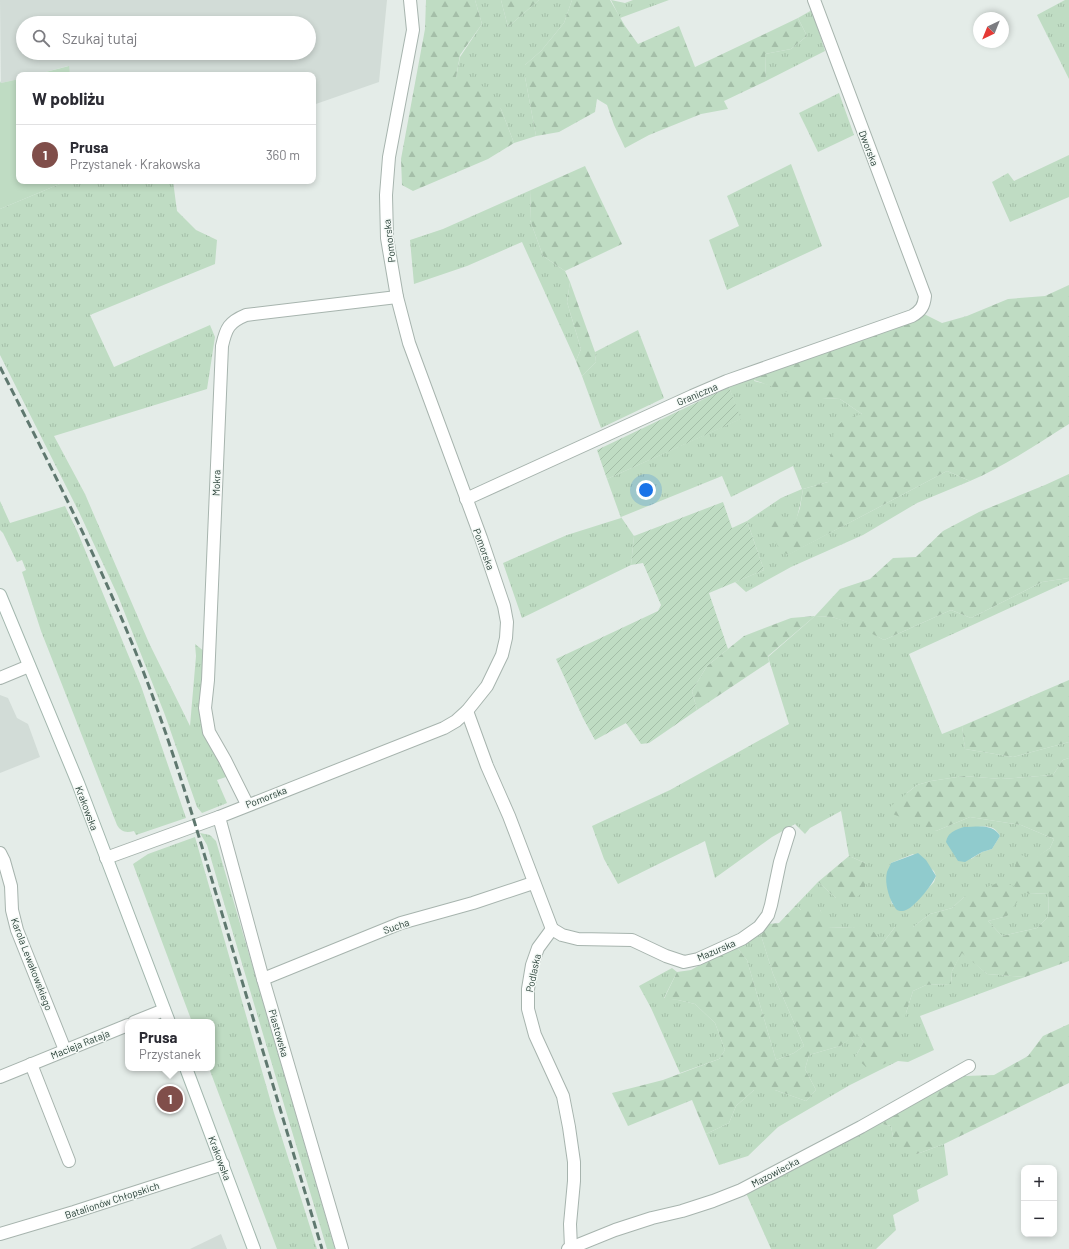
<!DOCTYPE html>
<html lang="pl">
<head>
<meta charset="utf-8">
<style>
	body { margin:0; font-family:Barlow,sans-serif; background:#f7f7f7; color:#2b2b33 }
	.controls { position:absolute; right:12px; bottom:12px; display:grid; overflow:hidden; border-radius:8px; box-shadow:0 2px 6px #0003 }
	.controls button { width:36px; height:36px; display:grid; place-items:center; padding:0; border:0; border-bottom:1px solid #e1e1e2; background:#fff; color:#2b2b33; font:20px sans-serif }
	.compass { position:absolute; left:973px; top:12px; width:36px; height:36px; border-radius:50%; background:#fff; box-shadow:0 2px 6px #0003; rotate:223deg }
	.you { position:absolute; left:646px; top:490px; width:14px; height:14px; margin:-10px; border:3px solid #fff; border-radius:50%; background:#1a73e8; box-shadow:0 0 0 6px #1a73e833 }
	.badge { display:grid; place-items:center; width:26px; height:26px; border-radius:50%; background:#804e4a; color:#fff; font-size:13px; font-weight:700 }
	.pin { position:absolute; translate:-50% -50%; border:2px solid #fff; box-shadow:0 1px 4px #0006 }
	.popup { position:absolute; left:125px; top:1019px; width:90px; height:52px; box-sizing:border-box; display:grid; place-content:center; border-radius:8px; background:#fff; filter:drop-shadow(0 1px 3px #0005); font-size:13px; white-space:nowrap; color:#7c7c81 }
	.popup b { font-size:15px; color:#2b2b33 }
	.popup::after { content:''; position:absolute; left:50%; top:100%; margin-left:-8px; border:8px solid transparent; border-top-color:#fff }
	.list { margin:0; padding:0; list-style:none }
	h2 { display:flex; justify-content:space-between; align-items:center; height:52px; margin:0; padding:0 16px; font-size:17px }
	h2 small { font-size:13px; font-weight:400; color:#7c7c81 }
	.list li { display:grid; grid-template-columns:26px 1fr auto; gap:12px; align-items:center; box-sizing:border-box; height:60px; padding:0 16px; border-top:1px solid #e1e1e2 }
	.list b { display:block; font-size:15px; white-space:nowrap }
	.list p { margin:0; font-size:13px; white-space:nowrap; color:#7c7c81 }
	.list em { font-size:13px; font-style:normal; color:#7c7c81 }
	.icon { flex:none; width:22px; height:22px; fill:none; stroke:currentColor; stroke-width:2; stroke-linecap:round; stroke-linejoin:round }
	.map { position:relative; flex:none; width:1069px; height:1249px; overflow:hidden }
	.search { position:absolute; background:#fff; box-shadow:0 2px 6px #0003; left:16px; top:16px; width:300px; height:44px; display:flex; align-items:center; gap:10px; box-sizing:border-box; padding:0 14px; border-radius:22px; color:#7c7c81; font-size:15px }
	.panel { position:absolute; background:#fff; box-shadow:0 2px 6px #0003; left:16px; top:72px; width:300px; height:112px; border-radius:8px }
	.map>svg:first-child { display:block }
	.built { fill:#d2dcd7; fill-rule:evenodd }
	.grass { fill:url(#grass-tufts); fill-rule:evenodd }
	.forest { fill:url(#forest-firs); fill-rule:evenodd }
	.park { fill:#bfdcc3 }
	.garden { fill:url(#garden-furrows) }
	.water { fill:#90cbcd }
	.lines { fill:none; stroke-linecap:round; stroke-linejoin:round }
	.minor-casing { stroke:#a7b4ae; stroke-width:14 }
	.secondary-casing { stroke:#a3b7ae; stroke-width:14 }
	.minor { stroke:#fff; stroke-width:12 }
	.secondary { stroke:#fff; stroke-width:12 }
	.rail { stroke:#5f786f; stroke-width:3; stroke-dasharray:8 4; stroke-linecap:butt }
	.labels { text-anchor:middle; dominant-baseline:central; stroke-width:3; stroke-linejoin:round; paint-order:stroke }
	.street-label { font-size:10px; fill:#253d34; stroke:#f4f9f6 }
</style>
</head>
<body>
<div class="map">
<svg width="1069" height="1249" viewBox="0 0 1069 1249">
	<defs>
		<pattern id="grass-tufts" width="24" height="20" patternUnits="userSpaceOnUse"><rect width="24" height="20" fill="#bfdcc3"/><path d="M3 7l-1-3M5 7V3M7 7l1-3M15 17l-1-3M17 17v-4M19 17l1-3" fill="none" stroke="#a4bea8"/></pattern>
		<pattern id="forest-firs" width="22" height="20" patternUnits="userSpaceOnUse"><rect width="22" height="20" fill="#bfdcc3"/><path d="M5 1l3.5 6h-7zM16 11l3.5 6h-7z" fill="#a4bea8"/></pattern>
		<pattern id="garden-furrows" width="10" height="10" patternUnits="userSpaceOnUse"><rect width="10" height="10" fill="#bfdcc3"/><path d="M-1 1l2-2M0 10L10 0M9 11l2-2" fill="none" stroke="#a4bea8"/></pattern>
	</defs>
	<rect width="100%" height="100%" fill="#e4ece8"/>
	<!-- built -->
	<g class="built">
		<path d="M 0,0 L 387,0 L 379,82 L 313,105 L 313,75 L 70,75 L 68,66 L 34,75 L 19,75 L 19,79 L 1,83 ZM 23,23 L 309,23 L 309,53 L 23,53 Z"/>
		<path d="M 0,695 L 8,698 L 17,718 L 28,724 L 40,757 L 0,773 Z"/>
		<path d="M 221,1234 L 227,1249 L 190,1249 Z"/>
	</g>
	<!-- grass -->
	<g class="grass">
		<path d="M 475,0 L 501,0 L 508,27 L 539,0 L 572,0 L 564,23 L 541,51 L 525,65 L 525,77 L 536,136 L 514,143 L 501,109 L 456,78 L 460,57 L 482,24 Z"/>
		<path d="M 611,0 L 625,3 L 633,0 L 669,0 L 620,18 Z"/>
		<path d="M 1065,0 L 1069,0 L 1069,79 L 1037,15 Z"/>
		<path d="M 812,10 L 825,51 L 766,81 L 765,54 L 791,49 L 807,36 L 798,18 Z"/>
		<path d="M 839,93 L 854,135 L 818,152 L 799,113 Z"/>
		<path d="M 1069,155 L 1069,197 L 1010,222 L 992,182 L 1008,173 L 1014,181 Z"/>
		<path d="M 791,164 L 822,246 L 727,290 L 709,240 L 739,226 L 727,196 Z"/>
		<path d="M 67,181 L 173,181 L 177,211 L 196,230 L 217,240 L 215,264 L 90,315 L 114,367 L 210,325 L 215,337 L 207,389 L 54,436 L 85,494 L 149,643 L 190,726 L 196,656 L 195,644 L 205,652 L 201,725 L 229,776 L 217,780 L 227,803 L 202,813 L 197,807 L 165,715 L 118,596 L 79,512 L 0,355 L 0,209 Z"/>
		<path d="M 531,190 L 530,220 L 543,256 L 565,271 L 570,282 L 567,302 L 581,349 L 576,361 L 522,242 L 467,266 L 414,284 L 410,240 L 443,229 Z"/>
		<path d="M 638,330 L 664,398 L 601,428 L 582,376 L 596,362 L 595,352 Z"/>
		<path d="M 758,373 L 754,381 L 822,398 L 840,399 L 862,414 L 828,482 L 803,489 C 800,511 792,533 787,555 L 866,514 L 947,471 L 970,481 L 917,503 L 863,535 L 791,567 L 746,592 L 735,582 L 764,570 L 747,521 L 781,498 L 802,489 L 793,466 L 731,497 L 722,476 L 621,517 L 634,536 L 631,565 L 522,618 L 503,563 L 567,535 L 621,518 L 607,479 L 740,419 L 729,387 Z"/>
		<path d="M 0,501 L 10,523 L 65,506 L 78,533 L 141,686 L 186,818 L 136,835 L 134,831 C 126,833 121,832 117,825 L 41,631 L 22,572 L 26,570 L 22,560 L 17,562 L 3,533 L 0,530 Z"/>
		<path d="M 1069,578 L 1069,581 L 909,654 L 942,734 L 962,726 L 965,749 L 1013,757 L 1069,742 L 1069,758 L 1063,760 L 1053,775 L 1001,779 L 964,776 L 931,781 L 917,785 L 907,793 L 936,831 L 970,817 L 1021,825 L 1054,839 L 1050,848 L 1033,860 L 1029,894 L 1049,893 L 1048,917 L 1037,928 L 1002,936 L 988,921 L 1007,916 L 964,897 L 952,908 L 930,914 L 913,927 L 895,927 L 882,944 L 853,927 L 828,928 L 820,910 L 801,910 L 796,905 L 818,882 L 836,898 L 865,863 L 849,856 L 841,811 L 810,828 L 805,834 L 795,824 L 772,837 L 715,878 L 705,841 L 618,884 L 604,859 L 592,826 L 670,790 L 789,724 L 768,657 L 815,616 L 832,617 L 855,624 L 884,640 L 951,610 L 971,618 L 1042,582 ZM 978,827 C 988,826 995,826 1000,836 L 992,849 L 982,852 L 971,859 ZM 913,854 L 934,871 L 936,876 L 934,882 L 911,907 L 892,904 L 887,884 L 891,863 Z"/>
		<path d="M 200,833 L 210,835 L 216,841 L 335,1249 L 327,1249 L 221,893 L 207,845 Z"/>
		<path d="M 195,837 L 274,1113 L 317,1249 L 277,1249 L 209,1068 L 212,1068 L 212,1022 L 192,1022 L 133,864 L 148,854 Z"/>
		<path d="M 760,932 L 773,974 L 804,1046 L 794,1053 L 776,1060 L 747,960 L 735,945 Z"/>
		<path d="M 962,952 L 987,974 L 1025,977 L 920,1016 L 934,1050 L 908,1062 L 898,1061 L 850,1085 L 778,1127 L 748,1156 L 719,1165 L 706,1134 L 729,1123 L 736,1106 L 754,1090 L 775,1090 L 806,1101 L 816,1090 L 805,1069 L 809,1055 L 840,1046 L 857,1033 L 864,1042 L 855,1057 L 906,1013 L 913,991 L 926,985 L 951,984 L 952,971 Z"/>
		<path d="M 672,968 L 677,972 L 664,998 L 678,1000 L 695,1004 L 715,1023 L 725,1050 L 719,1059 L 680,1073 L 651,1008 L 639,986 Z"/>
		<path d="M 877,1123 L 891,1126 L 893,1137 L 917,1154 L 944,1144 L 948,1175 L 917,1190 L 919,1201 L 893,1215 L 896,1230 L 876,1249 L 771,1249 L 746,1193 Z"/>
	</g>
	<!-- forest -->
	<g class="forest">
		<path d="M 426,0 L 475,0 L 482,24 L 460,55 L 456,78 L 478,81 L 501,109 L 514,143 L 488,159 L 413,191 L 402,185 L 401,159 L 425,29 Z"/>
		<path d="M 501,0 L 539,0 L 508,27 Z"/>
		<path d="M 572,0 L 610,0 L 625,26 L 638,44 L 679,26 L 695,67 L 798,18 L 807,36 L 791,49 L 765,54 L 766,81 L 724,101 L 728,109 L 701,114 L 649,135 L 625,148 L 614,125 L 607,105 L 597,99 L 595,112 L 559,132 L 536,136 L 525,77 L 525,65 L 541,51 L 564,23 Z"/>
		<path d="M 585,166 L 622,244 L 565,271 L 543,256 L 530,220 L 531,190 Z"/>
		<path d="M 570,282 L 595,352 L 596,362 L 582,376 L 576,361 L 581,349 L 567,302 Z"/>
		<path d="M 1069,285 L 1069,424 C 1037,444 1005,466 970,481 L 947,471 L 866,514 L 788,555 L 778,547 L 766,518 L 776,509 L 793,528 L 800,508 L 803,489 L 828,482 L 834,429 L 845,419 L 862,414 L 840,399 L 822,398 L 804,398 L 754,380 L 760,374 L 922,313 L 942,323 L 967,316 L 1008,299 L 1045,296 Z"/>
		<path d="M 1069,474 L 1069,578 L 1042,582 L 971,618 L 951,610 L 884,640 L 853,624 L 832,617 L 815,616 L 768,656 L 769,662 L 697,710 L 692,691 L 707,666 L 744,636 L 791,618 L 815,616 L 840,589 L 870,579 L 893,558 L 916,557 L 943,531 L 979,512 L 1045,485 Z"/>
		<path d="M 1069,680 L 1069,742 L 1013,757 L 965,749 L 962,726 Z"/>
		<path d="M 1069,758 L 1069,961 L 1025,977 L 987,974 L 962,953 L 952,971 L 951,984 L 926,985 L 913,991 L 906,1013 L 898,1047 L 885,1064 L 867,1068 L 855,1057 L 864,1042 L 857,1034 L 840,1046 L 809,1055 L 805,1069 L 816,1090 L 806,1101 L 775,1090 L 754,1090 L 736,1106 L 729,1123 L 706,1134 L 692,1100 L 628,1126 L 612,1093 L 663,1080 L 719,1059 L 725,1050 L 715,1023 L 695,1004 L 678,1000 L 664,999 L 677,972 L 691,970 L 735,945 L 747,960 L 776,1060 L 794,1053 L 804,1046 L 773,974 L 760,932 L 768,924 L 779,923 L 796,905 L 801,910 L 820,910 L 828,923 L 828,928 L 853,927 L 874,932 L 882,944 L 895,927 L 913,927 L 930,914 L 952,908 L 964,897 L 997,883 L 1011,885 L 1018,854 L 1033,859 L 1050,848 L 1054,839 L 1021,825 L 970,817 L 936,831 L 885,811 L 917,785 L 931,781 L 964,776 L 1001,779 L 1053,775 L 1063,760 ZM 1012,885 L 1029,894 L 1049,893 L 1048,917 L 1037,928 L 1002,936 L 988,921 L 1007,916 L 1020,898 Z"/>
		<path d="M 849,856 L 865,863 L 865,891 L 849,903 L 836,898 L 818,882 Z"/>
		<path d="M 1069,1024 L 1069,1083 L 944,1144 L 917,1154 L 902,1153 L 893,1137 L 891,1126 L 877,1123 L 965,1076 L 994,1075 L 1028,1056 L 1043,1036 Z"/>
	</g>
	<!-- park -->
	<g class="park">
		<path d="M 69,66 L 70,75 L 34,75 Z"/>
		<path d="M 19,79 L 19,181 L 67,181 L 0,209 L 0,81 L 1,83 Z"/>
	</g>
	<!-- garden -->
	<g class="garden">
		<path d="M 729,387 L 741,419 L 607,479 L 597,450 Z"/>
		<path d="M 723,502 L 732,528 L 747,521 L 764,570 L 709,593 L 728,649 L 707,666 L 692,691 L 697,710 L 649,743 L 641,744 L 626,723 L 595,740 L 583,718 L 556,659 L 658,611 L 661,605 L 643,563 L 631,565 L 634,536 Z"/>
	</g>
	<!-- water -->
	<g class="water">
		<path d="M 964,827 C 977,827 993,823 1000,836 L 992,849 L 982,852 L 965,862 L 958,861 L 946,842 C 948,832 955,830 964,827 Z"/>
		<path d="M 918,853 L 926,860 L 936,876 C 932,885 913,910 903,911 C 902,911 898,911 897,910 C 890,902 884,884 887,872 C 888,869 890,866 891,863 Z"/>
	</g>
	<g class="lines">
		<!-- minor casing -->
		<g class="minor-casing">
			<g id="minor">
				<path d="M 466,499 L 692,396 L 727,381 L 912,316 C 921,311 924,306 925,296 L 814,0"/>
				<path d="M 0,678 L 29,666"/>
				<path d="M 467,711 L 487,766 L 509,816 L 552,929"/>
				<path d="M 247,804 L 225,760 L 209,732 L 205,708 L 208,680 L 222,346 C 226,328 229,322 246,315 L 397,297"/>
				<path d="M 219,817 L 263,979 L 342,1249"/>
				<path d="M 0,853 L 4,861 L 11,886 L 12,910 L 17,930 L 65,1050"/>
				<path d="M 106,858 L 219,817 L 444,728 L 456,721 L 467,711 L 487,686 L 502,655 L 506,638 L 507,622 L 504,606 L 481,538 L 409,343 L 397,297 L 387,238 L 386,195 L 389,157 L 413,30 L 410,0"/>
				<path d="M 552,929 L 538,948 L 532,965 L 528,989 L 528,1009 L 535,1035 L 563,1096 L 569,1127 L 574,1162 L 574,1181 L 570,1224 L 571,1248"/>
				<path d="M 552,929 L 562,935 L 578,939 L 632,940 L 666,956 L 684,962 L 698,959 L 742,939 L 759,927 L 768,915 L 771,905 L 780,862 L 789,833"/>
				<path d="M 263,979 L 401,923 L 473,903 L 533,883"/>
				<path d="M 134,1022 L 164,1010"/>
				<path d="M 31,1064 L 69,1161"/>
				<path d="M 0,1077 L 128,1025"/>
				<path d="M 0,1234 L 74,1212 L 223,1164"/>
				<path d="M 568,1249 L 615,1230 L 652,1218 L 682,1211 L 713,1201 L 741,1190 L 861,1127 L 969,1066"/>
			</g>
		</g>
		<!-- secondary casing -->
		<g class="secondary-casing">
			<g id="secondary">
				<path d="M 0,595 L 78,783 L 169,1022"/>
				<path d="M 186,1068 L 254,1249"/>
			</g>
		</g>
		<!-- minor -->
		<use href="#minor" class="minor"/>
		<!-- secondary -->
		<use href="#secondary" class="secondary"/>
		<!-- rail -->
		<path class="rail" d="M 0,367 C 49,463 98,558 138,658 C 173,746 199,837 226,927 C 258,1035 290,1142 322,1249"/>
	</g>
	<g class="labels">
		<!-- street labels -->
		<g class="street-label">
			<text transform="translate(869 148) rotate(69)">Dworska</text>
			<text transform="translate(389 241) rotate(-97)">Pomorska</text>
			<text transform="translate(697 394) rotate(-23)">Graniczna</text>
			<text transform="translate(216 483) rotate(-88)">Mokra</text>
			<text transform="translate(484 549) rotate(70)">Pomorska</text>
			<text transform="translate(266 797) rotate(-21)">Pomorska</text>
			<text transform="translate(87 808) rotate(69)">Krakowska</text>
			<text transform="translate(396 926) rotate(-20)">Sucha</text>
			<text transform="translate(716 950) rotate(-23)">Mazurska</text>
			<text transform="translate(32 964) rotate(69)">Karola Lewakowskiego</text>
			<text transform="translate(533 973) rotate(-78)">Podlaska</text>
			<text transform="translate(279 1033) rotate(74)">Piastowska</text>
			<text transform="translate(80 1044) rotate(-22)">Macieja Rataja</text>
			<text transform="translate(220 1158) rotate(69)">Krakowska</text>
			<text transform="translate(775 1172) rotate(-28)">Mazowiecka</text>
			<text transform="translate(112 1200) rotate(-18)">Batalionów Chłopskich</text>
		</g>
	</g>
</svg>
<div class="controls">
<button>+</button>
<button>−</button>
</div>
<svg class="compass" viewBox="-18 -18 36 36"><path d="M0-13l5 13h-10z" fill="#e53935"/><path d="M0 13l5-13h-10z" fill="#7c7c81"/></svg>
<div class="you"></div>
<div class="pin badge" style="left:170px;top:1099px">1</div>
<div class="popup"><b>Prusa</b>Przystanek</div>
<div class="search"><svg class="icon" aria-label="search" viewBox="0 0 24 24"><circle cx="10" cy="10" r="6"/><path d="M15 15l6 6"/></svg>Szukaj tutaj</div>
<section class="panel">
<h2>W pobliżu<small></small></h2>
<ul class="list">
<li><span class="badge">1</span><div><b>Prusa</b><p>Przystanek · Krakowska</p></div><em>360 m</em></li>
</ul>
</section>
</div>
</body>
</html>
